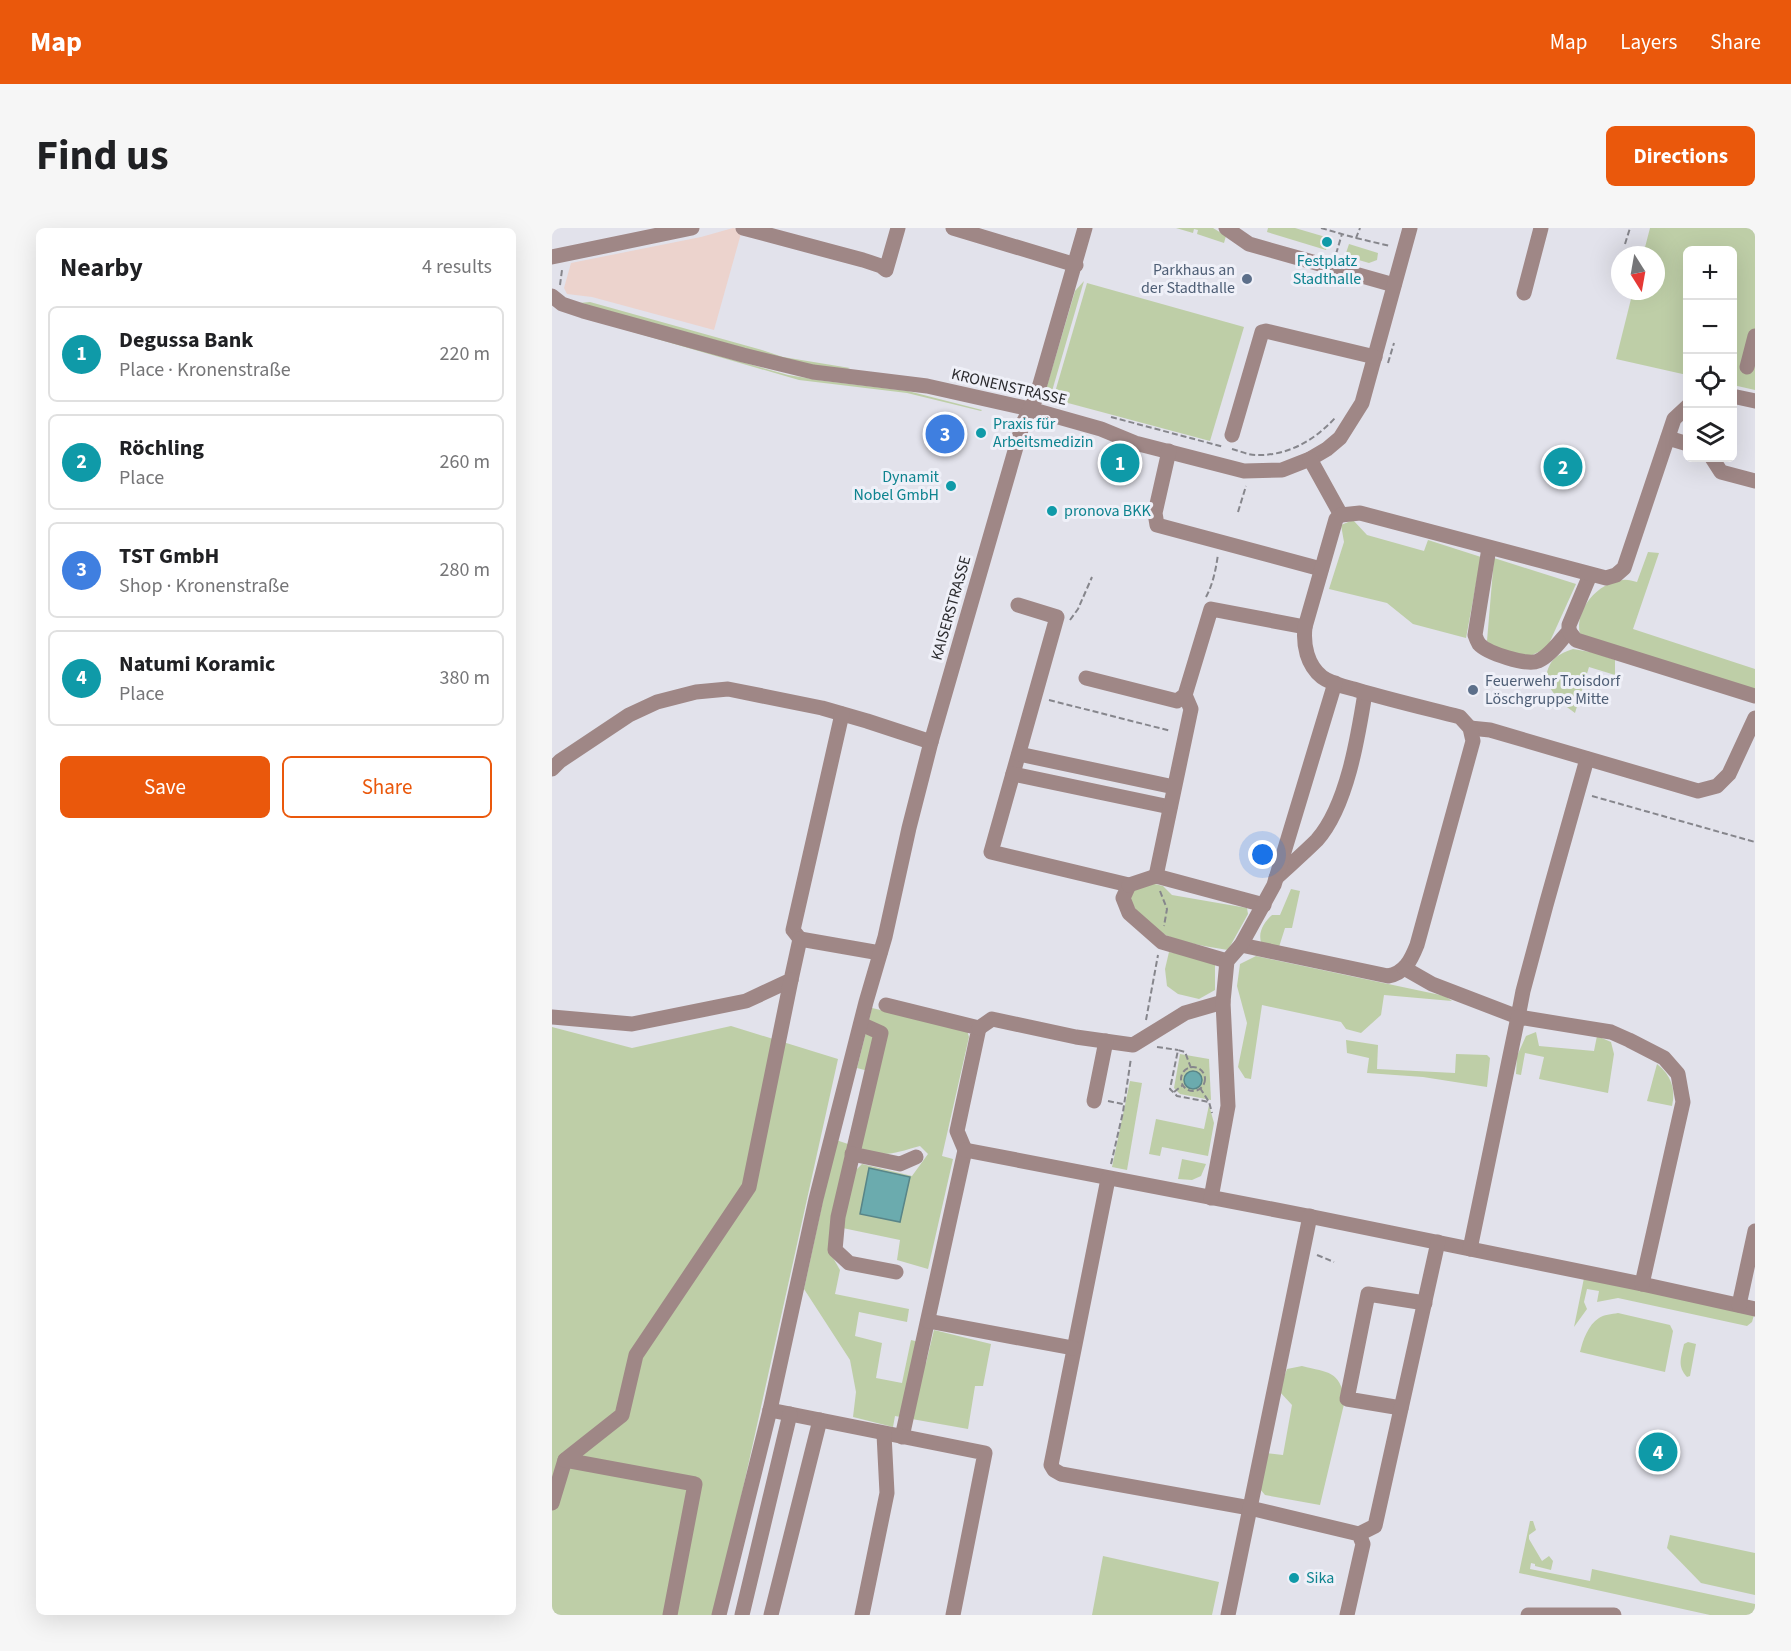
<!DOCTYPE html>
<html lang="en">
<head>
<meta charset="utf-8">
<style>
	body { margin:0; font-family:"Source Sans 3",sans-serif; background:#f6f6f6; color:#202124 }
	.controls { position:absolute; right:18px; top:18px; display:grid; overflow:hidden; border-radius:9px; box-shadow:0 6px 24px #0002 }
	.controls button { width:54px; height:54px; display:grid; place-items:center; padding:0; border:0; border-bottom:2px solid #e0e0e0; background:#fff; color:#202124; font:30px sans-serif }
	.compass { position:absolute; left:1059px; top:18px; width:54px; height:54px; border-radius:50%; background:#fff; box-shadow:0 6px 24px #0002; rotate:169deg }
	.you { position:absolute; left:711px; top:627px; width:21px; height:21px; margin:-15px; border:4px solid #fff; border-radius:50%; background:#1a73e8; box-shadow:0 0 0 9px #1a73e833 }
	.badge { display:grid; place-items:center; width:39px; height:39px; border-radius:50%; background:#ea580c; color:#fff; font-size:20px; font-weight:700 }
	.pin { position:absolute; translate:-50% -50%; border:3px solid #fff; box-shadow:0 2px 6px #0006 }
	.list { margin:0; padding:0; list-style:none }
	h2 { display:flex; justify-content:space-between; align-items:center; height:78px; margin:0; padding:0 24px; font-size:26px }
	h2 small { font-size:20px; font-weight:400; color:#757577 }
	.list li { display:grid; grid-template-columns:39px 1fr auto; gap:18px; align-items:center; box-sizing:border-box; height:96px; margin:0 12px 12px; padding:0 12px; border:2px solid #e0e0e0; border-radius:9px }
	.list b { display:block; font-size:22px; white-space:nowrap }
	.list p { margin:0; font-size:20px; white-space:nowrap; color:#757577 }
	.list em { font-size:20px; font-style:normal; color:#757577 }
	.actions { display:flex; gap:12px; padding:18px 24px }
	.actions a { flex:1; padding:14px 0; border:2px solid #ea580c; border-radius:9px; text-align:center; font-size:21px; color:#ea580c }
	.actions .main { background:#ea580c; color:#fff }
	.icon { flex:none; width:33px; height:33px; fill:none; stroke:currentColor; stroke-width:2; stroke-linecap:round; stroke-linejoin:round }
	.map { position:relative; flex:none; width:1203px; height:1387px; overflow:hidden; border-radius:9px }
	header { display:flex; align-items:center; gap:36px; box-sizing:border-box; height:84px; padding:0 30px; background:#ea580c; color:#fff }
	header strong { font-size:28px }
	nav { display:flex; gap:33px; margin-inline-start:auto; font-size:21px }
	.intro { display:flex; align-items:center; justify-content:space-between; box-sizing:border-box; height:144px; padding:0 36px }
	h1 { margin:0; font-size:42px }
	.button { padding:15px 27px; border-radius:9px; background:#ea580c; color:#fff; font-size:21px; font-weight:700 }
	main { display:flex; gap:36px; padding:0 36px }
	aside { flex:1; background:#fff; border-radius:9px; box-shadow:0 6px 24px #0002 }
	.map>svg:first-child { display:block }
	.education { fill:#ecd3cd }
	.green { fill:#becea7 }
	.water { fill:#6babae; stroke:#588588; stroke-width:1.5 }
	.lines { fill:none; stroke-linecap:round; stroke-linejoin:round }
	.path { stroke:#86868c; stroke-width:2; stroke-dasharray:6 3; stroke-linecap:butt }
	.minor { stroke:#9f8786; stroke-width:15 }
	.culture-dot { fill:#0f9aa8; stroke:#eff0f8; stroke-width:2 }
	.service-dot { fill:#5c6f8a; stroke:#eff0f8; stroke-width:2 }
	.labels { text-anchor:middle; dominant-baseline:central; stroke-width:6; stroke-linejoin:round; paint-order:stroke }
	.culture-label { font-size:16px; fill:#0d838f; stroke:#eff0f8; text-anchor:start }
	.service-label { font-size:16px; fill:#4e5e75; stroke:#eff0f8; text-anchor:end }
	.street-label { font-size:16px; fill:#2b2b2e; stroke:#eff0f8 }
</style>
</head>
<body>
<header>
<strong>Map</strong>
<nav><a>Map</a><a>Layers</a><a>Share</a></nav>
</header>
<div class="intro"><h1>Find us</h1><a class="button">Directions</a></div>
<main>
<aside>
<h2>Nearby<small>4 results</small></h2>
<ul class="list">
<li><span class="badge" style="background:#0f9aa8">1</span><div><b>Degussa Bank</b><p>Place · Kronenstraße</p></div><em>220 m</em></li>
<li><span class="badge" style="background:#0f9aa8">2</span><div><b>Röchling</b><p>Place</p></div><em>260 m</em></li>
<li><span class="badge" style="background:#3f7fe0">3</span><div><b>TST GmbH</b><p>Shop · Kronenstraße</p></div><em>280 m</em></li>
<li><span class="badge" style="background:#0f9aa8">4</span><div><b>Natumi Koramic</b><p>Place</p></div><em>380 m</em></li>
</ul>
<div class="actions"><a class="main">Save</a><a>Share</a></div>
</aside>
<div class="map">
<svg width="1203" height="1387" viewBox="0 0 1203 1387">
	<rect width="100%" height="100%" fill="#e2e2eb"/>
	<!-- education -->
	<path class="education" d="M 181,0 L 190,2 L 162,102 L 40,69 L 15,66 L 12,60 L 19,35 L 149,9 Z"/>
	<!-- green -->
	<g class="green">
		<path d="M 624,0 L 661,0 L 674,8 L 672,15 L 645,6 L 646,2 L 642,1 L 641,5 Z"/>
		<path d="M 716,0 L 743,0 L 777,10 L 774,22 L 715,4 Z"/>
		<path d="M 1098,0 L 1203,0 L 1203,162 L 1181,157 L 1180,22 L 1136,22 L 1135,147 L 1064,131 L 1081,63 L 1104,63 L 1104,27 L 1091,27 Z"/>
		<path d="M 797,16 L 826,25 L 825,32 L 817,35 L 793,28 Z"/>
		<path d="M 532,53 L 498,170 L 492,168 L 523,63 Z"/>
		<path d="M 535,55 L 692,99 L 658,213 L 501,171 Z"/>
		<path d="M 38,74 L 210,122 L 231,129 L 298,140 L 293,142 L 247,135 L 27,75 Z"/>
		<path d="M 43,93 L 236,147 L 273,153 L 356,163 L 430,182 L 429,183 L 355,165 L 247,152 Z"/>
		<path d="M 801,292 L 815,307 L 872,323 L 876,312 L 929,329 L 914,410 L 861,396 L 835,375 L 777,361 L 792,314 L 789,297 Z"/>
		<path d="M 1096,324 L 1107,325 L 1081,401 L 1203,441 L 1203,462 L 1028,406 C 1022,382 1046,354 1071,352 C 1075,351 1080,353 1085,354 Z"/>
		<path d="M 942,330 L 1024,356 L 995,420 L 978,428 L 945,422 L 935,413 Z"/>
		<path d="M 1021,421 L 1044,425 L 1063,432 L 1063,447 L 1037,439 L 1023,485 L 1008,474 L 993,453 C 997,433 1001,428 1021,421 Z"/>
		<path d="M 599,655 L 611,658 L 620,667 L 695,680 L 696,686 L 676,722 C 636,715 595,712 577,669 L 582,659 Z"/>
		<path d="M 739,661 L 748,663 L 740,700 L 733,700 L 727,719 L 709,714 C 706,704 712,694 720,687 L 728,687 Z"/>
		<path d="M 617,724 L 663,732 L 663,762 L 647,771 L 626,766 L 615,758 L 613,741 Z"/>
		<path d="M 704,728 L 893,768 L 900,773 L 832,767 L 829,787 L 809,805 L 794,801 L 789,794 L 710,777 L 699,851 L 693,850 L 686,839 L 695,795 L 685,758 L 688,736 Z"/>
		<path d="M 320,780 L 415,802 L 417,809 L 390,928 L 401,931 L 376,1041 L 345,1032 L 348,1012 L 281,998 L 276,1021 L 288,1042 L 283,1066 L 357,1081 L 355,1094 L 307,1084 L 303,1108 L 330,1115 L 324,1150 L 350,1155 L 359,1112 L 367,1114 L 364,1132 L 374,1135 L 382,1102 L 439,1116 L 431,1158 L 423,1158 L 416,1201 L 343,1188 L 341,1199 L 301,1189 L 304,1164 L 298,1132 L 252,1061 L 284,912 L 296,916 L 302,944 L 310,936 L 360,948 L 376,926 L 368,918 C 339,926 330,931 302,917 L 320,844 L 305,840 Z"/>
		<path d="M 179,798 L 286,831 L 163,1387 L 0,1387 L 0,799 L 80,820 Z"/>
		<path d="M 984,804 L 987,818 L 1042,823 L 1045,808 L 1059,814 L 1062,826 L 1056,865 L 987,851 L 992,829 L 973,825 L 969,847 L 964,846 L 965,828 L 974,808 Z"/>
		<path d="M 794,812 L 826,817 L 825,841 L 903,845 L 904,826 L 935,827 L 938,830 L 935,859 L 871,849 L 815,845 L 817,830 L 795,825 Z"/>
		<path d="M 628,826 L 657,831 L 659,872 L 628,866 L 622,860 Z"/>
		<path d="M 1105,836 C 1119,847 1124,861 1120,878 L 1095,873 Z"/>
		<path d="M 578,853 L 590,855 L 575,942 L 560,939 Z"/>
		<path d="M 657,877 L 662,895 L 656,928 L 610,919 L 608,928 L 597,926 L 604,891 L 652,901 Z"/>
		<path d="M 630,931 L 654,936 L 649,948 L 640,952 L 626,951 Z"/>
		<path d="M 1032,1050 L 1202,1087 L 1200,1094 L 1195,1098 L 1066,1070 L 1045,1074 L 1047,1063 L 1035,1061 L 1032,1074 L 1035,1081 L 1022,1099 Z"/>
		<path d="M 1066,1085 L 1118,1097 L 1121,1103 L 1113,1144 L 1028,1124 C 1031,1112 1036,1097 1047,1090 C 1051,1087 1060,1086 1066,1085 Z"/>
		<path d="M 1136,1114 L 1144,1116 L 1138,1148 L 1135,1149 C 1125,1138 1129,1130 1132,1116 Z"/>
		<path d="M 750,1138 C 777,1145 787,1142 793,1172 L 768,1277 L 713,1267 L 708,1261 L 714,1225 L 731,1227 L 740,1177 L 727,1163 L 735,1141 Z"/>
		<path d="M 978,1293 L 981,1293 L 984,1302 L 977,1307 L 977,1311 L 990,1333 L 997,1328 L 1001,1333 L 999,1342 L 983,1338 L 983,1336 L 979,1335 L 978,1341 L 1038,1353 L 1040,1341 L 1063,1346 L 1203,1376 L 1203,1387 L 1158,1387 L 967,1345 Z"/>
		<path d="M 1118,1307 L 1203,1325 L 1203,1367 L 1149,1355 L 1115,1320 Z"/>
		<path d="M 551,1328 L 667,1354 L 660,1387 L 540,1387 Z"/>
	</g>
	<!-- water -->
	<g class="water">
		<circle cx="641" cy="852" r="9"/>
		<path d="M 317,940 L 358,949 L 348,994 L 308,986 Z"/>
	</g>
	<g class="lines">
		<!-- path -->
		<g class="path">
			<path d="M 769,0 L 804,10 L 808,0"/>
			<path d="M 804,10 L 838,18"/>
			<path d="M 1073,16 L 1078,0"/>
			<path d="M 784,26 L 790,6"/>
			<path d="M 8,57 L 10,42"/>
			<path d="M 836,135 L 842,115"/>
			<path d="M 559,189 L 672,219"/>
			<path d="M 680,221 C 688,223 696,227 704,227 C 735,228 762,213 783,190"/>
			<path d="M 686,284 L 694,258"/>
			<path d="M 654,369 C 661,356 664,341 666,326"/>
			<path d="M 518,392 L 526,381 L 540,349"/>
			<path d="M 497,472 L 619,503"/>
			<path d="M 1040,568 L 1203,614"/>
			<path d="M 608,663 L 615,681 L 612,698"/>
			<path d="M 594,792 L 606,727"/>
			<path d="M 605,819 L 626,822"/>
			<circle cx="641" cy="851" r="12"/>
			<path d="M 639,840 L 633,824 L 626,822 L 618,861 L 625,868 L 657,874 L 660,885"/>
			<path d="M 648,860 L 657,874"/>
			<path d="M 622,864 L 631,857"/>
			<path d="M 556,873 L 571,876"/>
			<path d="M 559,936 L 571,884 L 579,830"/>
			<path d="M 765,1027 L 782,1034"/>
		</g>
		<!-- minor -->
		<g class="minor">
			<path d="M 191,0 L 311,32 L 329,38 L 334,42 L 346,0"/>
			<path d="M 401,0 L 524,37"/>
			<path d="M 674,0 L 697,16 L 842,57"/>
			<path d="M 0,29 L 140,0"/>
			<path d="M 972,65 L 989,0"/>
			<path d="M 0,68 L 10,76 L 31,83 L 191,127 L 261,144 L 375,158 L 478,181 L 549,201 L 583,215 L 692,243 L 730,242 L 758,231 L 775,221 L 788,210 L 810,175 L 858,0"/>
			<path d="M 1195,139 L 1203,108"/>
			<path d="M 1180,168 L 1203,173"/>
			<path d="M 680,207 L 710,104 L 714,103 L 823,129"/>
			<path d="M 1116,210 L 1136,216"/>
			<path d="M 617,223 L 603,285 L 605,297 L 769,341"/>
			<path d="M 1160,230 L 1169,244 L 1203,253"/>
			<path d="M 758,231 L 789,287"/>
			<path d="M 937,320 L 923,407 C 924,410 925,413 927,416 C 935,425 975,438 986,433 C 998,428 1008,413 1017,403 L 1017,397 L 1038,347"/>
			<path d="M 466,377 L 505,389 L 439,624 L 577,657 L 571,670 L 577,685 L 610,714 L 675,733"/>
			<path d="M 1017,403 L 1024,412 L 1203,468"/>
			<path d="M 534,450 L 625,473 L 633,467 L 659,381 L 753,399"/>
			<path d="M 918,500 L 938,502 L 1146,563 L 1165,558 L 1177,546 L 1203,490"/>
			<path d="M 467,526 L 622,559"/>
			<path d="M 0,541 L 8,533 L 77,487 L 105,474 L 144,464 L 176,461 L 270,480 L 315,493 L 379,514"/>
			<path d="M 461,546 L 618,579"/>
			<path d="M 604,648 L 639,481 L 633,467"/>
			<path d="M 724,650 C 738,637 752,625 765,612 C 795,578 806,509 813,465"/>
			<path d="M 577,657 L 604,648 L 712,677"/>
			<path d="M 248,711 L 241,702 L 290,486"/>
			<path d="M 689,717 L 836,748 C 853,745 859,732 865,717 L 921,513 L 918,500 L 908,489 C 873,480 839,472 805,462 C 794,459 779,456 770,449 C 755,437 751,417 753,399 L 784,291 L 789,287 L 808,285 L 1054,350 L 1064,347 L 1072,340 L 1122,191 L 1136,178"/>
			<path d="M 852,740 L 880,756 L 966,789 L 971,763 L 994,677 L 1035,531"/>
			<path d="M 334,777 L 427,800 L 405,903 L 413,922 L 350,1209"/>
			<path d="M 0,789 L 80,796 L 194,773 L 239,752 L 248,711 L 328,725"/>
			<path d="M 309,796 L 329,805 L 286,989 L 283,1022 L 297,1035 L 344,1044"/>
			<path d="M 427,800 L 440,791 L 524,809 L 581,817 L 633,785 L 671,774"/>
			<path d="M 542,873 L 554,813"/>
			<path d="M 413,922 L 766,990 L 1090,1056 L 1203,1081"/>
			<path d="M 300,926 L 348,936 L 364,929"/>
			<path d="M 556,951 L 499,1237 L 502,1242 L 509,1246 L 698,1280 L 807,1306 L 811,1316 L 795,1387"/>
			<path d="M 659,970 L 676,878 L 671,774 L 675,733 L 689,717 L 722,657 L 783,455"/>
			<path d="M 918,1021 L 966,789 L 1059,804 L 1077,812 L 1112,830 L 1126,846 L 1131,874 L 1090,1056"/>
			<path d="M 1187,1077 L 1203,1003"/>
			<path d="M 376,1093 L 521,1120"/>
			<path d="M 849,1180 L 795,1171 L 816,1066 L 873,1075"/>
			<path d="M 218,1182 L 433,1225 L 401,1387"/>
			<path d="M 0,1275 L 13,1232"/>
			<path d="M 807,1306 L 823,1298 L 886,1014"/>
			<path d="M 118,1387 L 143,1256 L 13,1232 L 70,1187 L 84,1127 L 197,959 L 239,752"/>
			<path d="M 167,1387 L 218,1182 L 264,971 L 314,774 L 333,709 L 357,600 L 379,514 L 471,195 L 484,170 L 533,0"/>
			<path d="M 190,1387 L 238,1186"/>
			<path d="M 219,1387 L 268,1192"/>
			<path d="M 310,1387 L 335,1265 L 332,1206"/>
			<path d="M 676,1387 L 758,988"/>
			<path d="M 976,1387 L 1062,1387"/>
		</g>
	</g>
	<!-- markers -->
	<g class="culture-dot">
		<circle cx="775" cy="14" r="6"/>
		<circle cx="429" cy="205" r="6"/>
		<circle cx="399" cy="258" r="6"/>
		<circle cx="500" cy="283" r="6"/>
		<circle cx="742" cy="1350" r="6"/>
	</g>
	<g class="service-dot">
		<circle cx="695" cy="51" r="6"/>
		<circle cx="921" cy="462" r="6"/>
	</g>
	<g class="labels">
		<!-- culture labels -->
		<g class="culture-label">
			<text x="775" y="33" text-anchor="middle">Festplatz<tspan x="775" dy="18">Stadthalle</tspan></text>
			<text x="441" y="196">Praxis für<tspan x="441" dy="18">Arbeitsmedizin</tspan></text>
			<text x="387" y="249" text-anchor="end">Dynamit<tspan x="387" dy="18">Nobel GmbH</tspan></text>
			<text x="512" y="283">pronova BKK</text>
			<text x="754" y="1350">Sika</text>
		</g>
		<!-- service labels -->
		<g class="service-label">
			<text x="683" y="42">Parkhaus an<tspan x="683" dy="18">der Stadthalle</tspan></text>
			<text x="933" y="453" text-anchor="start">Feuerwehr Troisdorf<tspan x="933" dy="18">Löschgruppe Mitte</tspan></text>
		</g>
		<!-- street labels -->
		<g class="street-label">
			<text transform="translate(457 159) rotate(13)">KRONENSTRASSE</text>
			<text transform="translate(399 380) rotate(-74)">KAISERSTRASSE</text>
		</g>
	</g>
</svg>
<div class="controls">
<button>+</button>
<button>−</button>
<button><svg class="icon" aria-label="locate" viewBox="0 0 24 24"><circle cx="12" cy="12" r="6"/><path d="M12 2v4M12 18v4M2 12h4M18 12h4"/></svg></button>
<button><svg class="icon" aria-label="layers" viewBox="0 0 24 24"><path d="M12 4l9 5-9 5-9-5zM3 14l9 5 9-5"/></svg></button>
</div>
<svg class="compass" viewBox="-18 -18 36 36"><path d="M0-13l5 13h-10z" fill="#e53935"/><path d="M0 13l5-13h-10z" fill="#757577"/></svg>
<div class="you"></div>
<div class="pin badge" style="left:568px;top:235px;background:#0f9aa8">1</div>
<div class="pin badge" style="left:1011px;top:239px;background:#0f9aa8">2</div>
<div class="pin badge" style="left:393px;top:206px;background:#3f7fe0">3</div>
<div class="pin badge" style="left:1106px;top:1224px;background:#0f9aa8">4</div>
</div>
</main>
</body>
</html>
